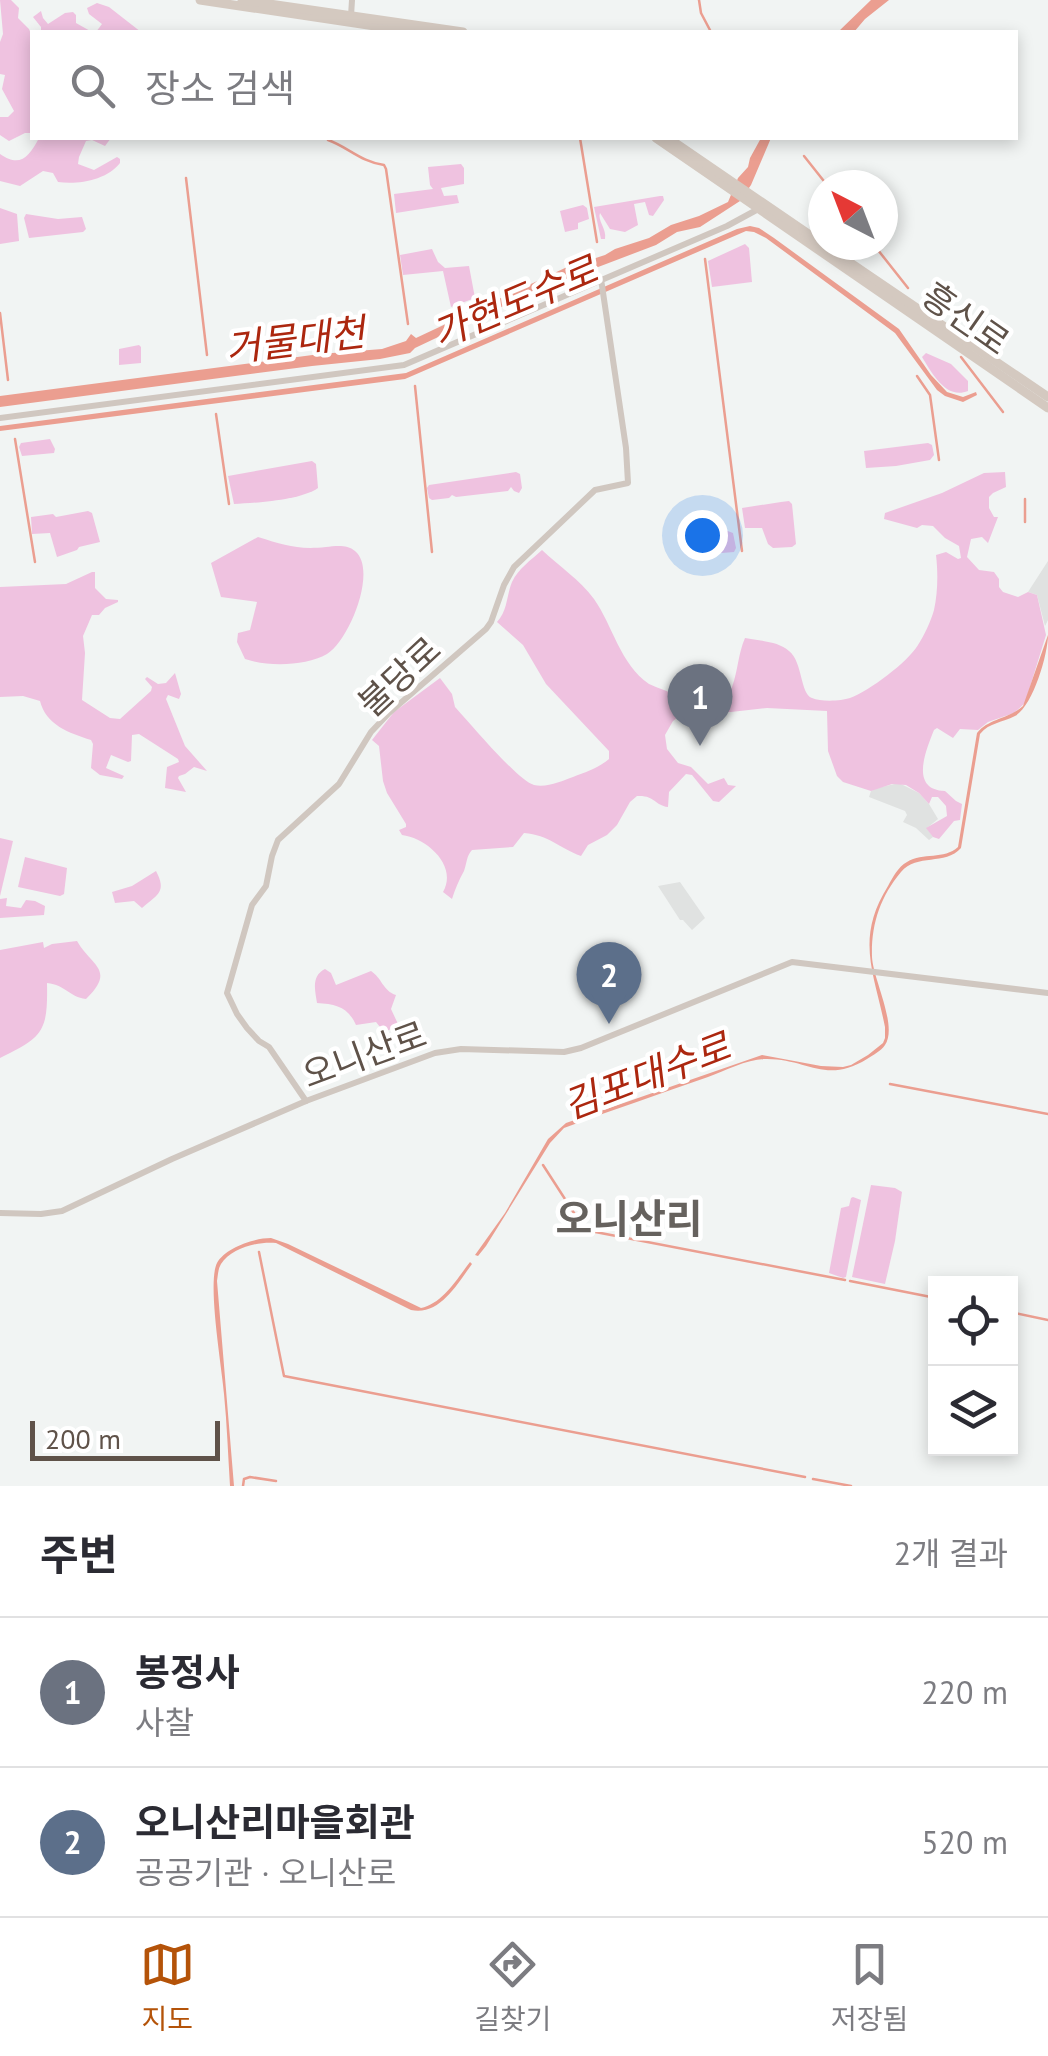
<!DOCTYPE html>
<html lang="ko">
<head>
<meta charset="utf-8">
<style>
	body { margin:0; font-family:"PT Sans","Noto Sans KR",sans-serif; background:#f2f2f3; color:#2b2b33 }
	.controls { position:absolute; right:30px; bottom:30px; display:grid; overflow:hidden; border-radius:0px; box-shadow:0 5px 15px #0003 }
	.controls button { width:90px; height:90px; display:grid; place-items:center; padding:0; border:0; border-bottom:2px solid #e1e1e2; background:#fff; color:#2b2b33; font:50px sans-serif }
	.compass { position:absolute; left:808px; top:170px; width:90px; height:90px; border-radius:50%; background:#fff; box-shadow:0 5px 15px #0003; rotate:318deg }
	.scale { position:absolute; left:30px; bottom:25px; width:190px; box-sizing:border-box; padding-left:10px; border:5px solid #5f5249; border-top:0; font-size:28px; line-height:35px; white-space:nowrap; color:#5f5249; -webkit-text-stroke:8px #fff; paint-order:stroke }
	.you { position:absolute; left:702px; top:535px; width:35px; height:35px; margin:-25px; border:8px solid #fff; border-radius:50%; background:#1a73e8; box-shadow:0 0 0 15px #1a73e833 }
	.badge { display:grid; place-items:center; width:65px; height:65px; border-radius:50%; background:#b45309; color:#fff; font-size:32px; font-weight:700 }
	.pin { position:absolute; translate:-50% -82px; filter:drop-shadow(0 2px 5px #0008) }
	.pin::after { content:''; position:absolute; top:52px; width:35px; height:30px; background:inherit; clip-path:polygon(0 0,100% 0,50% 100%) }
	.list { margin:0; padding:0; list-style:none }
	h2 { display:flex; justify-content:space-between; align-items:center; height:130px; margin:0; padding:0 40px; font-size:42px }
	h2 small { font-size:32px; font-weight:400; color:#7c7c81 }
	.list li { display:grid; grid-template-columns:65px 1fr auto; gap:30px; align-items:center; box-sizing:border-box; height:150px; padding:0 40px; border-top:2px solid #e1e1e2 }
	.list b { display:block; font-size:38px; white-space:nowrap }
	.list p { margin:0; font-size:32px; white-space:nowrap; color:#7c7c81 }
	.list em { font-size:32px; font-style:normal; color:#7c7c81 }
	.icon { flex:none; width:55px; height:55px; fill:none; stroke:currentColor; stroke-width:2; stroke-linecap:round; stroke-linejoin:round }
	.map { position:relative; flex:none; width:1048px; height:1486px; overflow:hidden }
	.search { position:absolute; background:#fff; box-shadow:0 5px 15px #0003; left:30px; right:30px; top:30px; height:110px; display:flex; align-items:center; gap:25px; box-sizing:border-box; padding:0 35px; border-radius:0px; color:#7c7c81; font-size:38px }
	.sheet { height:430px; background:#fff }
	nav { display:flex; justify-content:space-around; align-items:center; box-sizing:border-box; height:140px; border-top:2px solid #e1e1e2; background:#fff; font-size:28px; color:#7c7c81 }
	nav a { display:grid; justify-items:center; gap:5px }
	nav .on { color:#b45309 }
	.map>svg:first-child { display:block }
	.education { fill:#e0e2e1 }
	.green { fill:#efc2e0 }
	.water { fill:#eb9e90 }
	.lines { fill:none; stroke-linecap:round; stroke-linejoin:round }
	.stream { stroke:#eb9e90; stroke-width:2.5 }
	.street { stroke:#d0c7c0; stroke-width:6 }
	.secondary { stroke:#d4c9c0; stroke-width:9 }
	.labels { text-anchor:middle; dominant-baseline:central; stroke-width:9; stroke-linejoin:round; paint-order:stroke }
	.street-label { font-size:35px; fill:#5f5249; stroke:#fff }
	.water-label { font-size:38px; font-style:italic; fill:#ac270f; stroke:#fff }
	.quarter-label { font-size:40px; font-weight:bold; fill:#66625e; stroke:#fff }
</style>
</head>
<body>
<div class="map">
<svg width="1048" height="1486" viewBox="0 0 1048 1486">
	<rect width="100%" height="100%" fill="#f1f4f3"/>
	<!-- education -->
	<g class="education">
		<path d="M 1048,561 L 1048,620 L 1045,626 L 1037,595 L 1028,592 Z"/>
		<path d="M 899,783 L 919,793 L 929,804 L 938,819 L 927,828 L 933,837 L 929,840 L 916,828 L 903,822 L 907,815 L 905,811 L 869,797 L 871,791 L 877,788 Z"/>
		<path d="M 680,882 L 705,918 L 692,930 L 683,920 L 680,920 L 658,886 Z"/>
	</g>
	<!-- green -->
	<g class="green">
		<path d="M 0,0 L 11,0 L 19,8 L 18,18 L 29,29 L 32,37 L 32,133 L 25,133 L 9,141 L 0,135 L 0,117 L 8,117 L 14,111 L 2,89 L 5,75 L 0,74 L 0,42 L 3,34 Z"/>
		<path d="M 97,3 L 109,7 L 141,32 L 96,32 L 102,24 L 89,14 L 87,8 Z"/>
		<path d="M 41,11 L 43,18 L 48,24 L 65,13 L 73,12 L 76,15 L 76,23 L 92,32 L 41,32 L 41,27 L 33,17 Z"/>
		<path d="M 39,138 L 111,138 L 105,146 L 92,140 L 86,141 L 79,157 L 78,164 L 94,170 L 117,157 L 120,159 L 120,163 C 107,180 78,185 58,182 L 53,173 L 43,171 L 20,186 L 0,181 L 0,154 C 20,168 29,157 39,138 Z"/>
		<path d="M 461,164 L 464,168 L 464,184 L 441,188 L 444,196 L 457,195 L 459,203 L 396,213 L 394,194 L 433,189 L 430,185 L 428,167 Z"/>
		<path d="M 660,196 L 663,196 L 664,200 L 653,216 L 649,215 L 645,202 L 634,204 L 638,225 L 625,232 L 610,229 L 600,213 C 597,220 607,229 605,239 L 601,239 L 594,207 Z"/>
		<path d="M 583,205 L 587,208 L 589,219 L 578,223 L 578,229 L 565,232 L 560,211 Z"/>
		<path d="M 0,208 L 17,214 L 19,241 L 0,244 Z"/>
		<path d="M 26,214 L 58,219 L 82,217 L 86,229 L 83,232 L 29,238 L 24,218 Z"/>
		<path d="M 745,244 L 749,248 L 752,282 L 712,287 L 708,261 Z"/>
		<path d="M 432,249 L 438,262 L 445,268 L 469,266 L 475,298 L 451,307 L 443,271 L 403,275 L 400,255 Z"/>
		<path d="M 139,345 L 141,347 L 141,363 L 119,365 L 119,349 Z"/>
		<path d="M 926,353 L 951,364 L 968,381 L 968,391 C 946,400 932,373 922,357 Z"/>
		<path d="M 50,439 L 55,449 L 54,453 L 22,456 L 19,447 L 21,443 Z"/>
		<path d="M 928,443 L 932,445 L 934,455 L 930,460 L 896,466 L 866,468 L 864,451 Z"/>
		<path d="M 312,461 L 316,464 L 318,488 C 301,500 256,503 234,504 L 228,476 Z"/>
		<path d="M 516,472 L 520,474 L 522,488 L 519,493 L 514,491 L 511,487 L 508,491 L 456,497 L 452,495 L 449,498 L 432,500 L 429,498 L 427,488 L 429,485 Z"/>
		<path d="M 1005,472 L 1006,487 L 993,493 L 989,497 L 989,508 L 994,517 L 998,517 L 988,543 L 982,537 L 971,539 L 967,557 L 979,570 L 994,572 L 999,579 L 999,587 L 1003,592 L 1018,597 L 1028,592 L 1037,595 L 1046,635 L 1025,703 L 1014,713 L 988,722 L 978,730 L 960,729 L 953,738 L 937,728 L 934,730 C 926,750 909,790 945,791 L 956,801 L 962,804 L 960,820 L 954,821 L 939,839 L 933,837 L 926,828 L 947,816 L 946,806 L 938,797 L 932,797 L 929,804 L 919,793 L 906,785 L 892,784 L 871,791 L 843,782 L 837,776 L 828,751 L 827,711 L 767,708 L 731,712 L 701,712 L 681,715 L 673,721 L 665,735 L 667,749 L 678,763 L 691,767 L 708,784 L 724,778 L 728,785 L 736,786 L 719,802 L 713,801 L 692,775 L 686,774 L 669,792 L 668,807 C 654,805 655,795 637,796 L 630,802 L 617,825 L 607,835 L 588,845 L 581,856 C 559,848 549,835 524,833 L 513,847 L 472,850 C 466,857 467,863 464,871 C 459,880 455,889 452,899 L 443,892 C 458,866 427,838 402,835 L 399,830 L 406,827 L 406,824 L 387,793 L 383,781 L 379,746 L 372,740 L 394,712 L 440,678 L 452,694 L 455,707 C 469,722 518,781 534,785 C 547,788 562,781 573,777 C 586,772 598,768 609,759 L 609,751 L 546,684 L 523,645 L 497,622 C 508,610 506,597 512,582 C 518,569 531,560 542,550 C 559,566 580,580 594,599 C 613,626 620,664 649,684 C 668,692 721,715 732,687 C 738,671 738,654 745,638 C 759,641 778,641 789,651 C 803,662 800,694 812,698 C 821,702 841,701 850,698 C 869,691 908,662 918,645 C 924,636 931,621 934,610 C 938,592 938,572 936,555 L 946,552 L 958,559 L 961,558 L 959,546 L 945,538 L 933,526 L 922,525 L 917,528 L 884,519 L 885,513 L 942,493 L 984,473 Z"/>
		<path d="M 781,502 L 789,501 L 792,504 L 796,544 L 792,547 L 773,548 L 768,544 L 762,528 L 745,528 L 742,508 Z"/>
		<path d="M 88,511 L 92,513 L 100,542 L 79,547 L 77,550 L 57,557 L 50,533 L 32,534 L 31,517 L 53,514 L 56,517 Z"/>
		<path d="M 725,530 L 733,533 L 736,548 L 734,552 L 709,554 L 699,549 L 696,540 L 698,536 Z"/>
		<path d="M 258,537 C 284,545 297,550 326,547 C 335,546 347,544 355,551 C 378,570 349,641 327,654 C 306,666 268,667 245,659 L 237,642 L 238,633 L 250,630 L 257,602 L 221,597 L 211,563 Z"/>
		<path d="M 92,572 L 95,572 L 95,588 L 106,599 L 118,600 L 118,602 L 105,608 L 99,615 L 92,615 L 83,636 L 85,653 L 82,700 L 110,718 L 120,719 L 151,691 L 152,687 L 145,679 L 147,677 L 158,684 L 166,683 L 175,673 L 181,694 L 179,699 L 168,695 L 166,699 L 185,746 L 207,771 L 194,767 L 185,774 L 179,776 L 178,778 L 186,792 L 165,788 L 167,767 L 179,762 L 178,759 L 139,734 L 132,735 L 131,761 L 128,762 L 111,755 L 106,768 L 124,776 L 122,779 L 100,775 L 91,768 L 93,744 L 91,740 C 69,733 46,725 40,701 L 23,696 L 0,697 L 0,587 L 66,584 Z"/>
		<path d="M 0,838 L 13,841 L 0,896 Z"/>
		<path d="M 25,857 L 67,868 L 64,894 L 60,896 L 18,887 Z"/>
		<path d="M 156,871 C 167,892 158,894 142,908 L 134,901 L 115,903 L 112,892 L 132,886 Z"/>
		<path d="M 7,898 L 6,906 L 21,908 L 26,900 L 35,901 L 45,906 L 44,915 L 0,918 L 0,899 Z"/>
		<path d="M 77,941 C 92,967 116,969 86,999 C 69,997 66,985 47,983 C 48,1032 43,1037 0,1058 L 0,950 L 43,942 L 44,948 L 52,944 Z"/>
		<path d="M 325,969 L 331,973 L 336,985 L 371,971 C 382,978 383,991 396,995 L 391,1009 L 398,1024 L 396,1027 L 384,1032 L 376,1022 L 356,1025 C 348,1007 336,1004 317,1003 C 315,990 311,976 325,969 Z"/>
		<path d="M 871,1185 L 895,1188 L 902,1192 L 895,1241 L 885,1284 L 852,1277 Z"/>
		<path d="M 853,1197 L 861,1200 L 846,1277 L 843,1278 L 829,1273 L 841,1208 L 849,1206 L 851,1198 Z"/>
	</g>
	<!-- water -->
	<g class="water">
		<path d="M 871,0 L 889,0 L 865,19 L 854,32 L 838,32 Z"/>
		<path d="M 761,138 L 771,138 L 751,185 L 740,201 L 700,227 L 677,232 L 656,245 L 585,272 L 574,283 L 566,281 L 510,303 L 415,348 L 410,353 L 380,359 L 312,366 L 0,407 L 0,396 L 320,354 L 382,349 L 406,341 L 411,334 L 416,338 L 565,268 L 605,255 L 615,249 L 649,238 L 671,225 L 699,216 L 728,202 L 738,178 L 748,167 L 750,158 Z"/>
		<path d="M 750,226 L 759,228 L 774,238 L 899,329 L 931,375 L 947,392 L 963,397 L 976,392 L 977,395 L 963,402 L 945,396 L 937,390 L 895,333 L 766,238 L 754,232 L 746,231 L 405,379 L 0,431 L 0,426 L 406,373 L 737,229 Z"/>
		<path d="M 1048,635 C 1048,654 1033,706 1015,716 C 1002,723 990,722 980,734 L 961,848 C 945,866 917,853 901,872 C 880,897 871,925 872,957 C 873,979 898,1026 885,1045 C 881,1051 873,1055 867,1059 C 825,1085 807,1058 765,1059 C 747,1059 725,1071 708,1077 C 660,1094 612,1110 564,1128 L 550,1143 L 486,1246 L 478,1256 L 475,1255 L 505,1213 L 548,1139 L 566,1123 L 762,1055 L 821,1066 L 843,1067 L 851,1065 L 868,1055 L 883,1043 L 885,1038 L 885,1027 C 874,972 855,939 888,886 C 893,877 898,867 907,862 C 923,852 944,860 958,847 L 977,733 C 989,718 1009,719 1023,706 Z"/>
		<path d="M 271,1238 L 288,1244 L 421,1308 C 442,1304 457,1279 470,1262 L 472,1264 C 457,1284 440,1316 411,1310 L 276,1243 C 259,1241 231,1248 221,1264 C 218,1269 218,1275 217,1281 L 234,1486 L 230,1486 C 228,1455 227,1424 224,1394 C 222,1368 207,1283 217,1263 C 225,1248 254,1238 271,1238 Z"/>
	</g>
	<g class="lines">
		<!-- stream -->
		<g class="stream">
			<path d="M 699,0 L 701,13 L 711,32"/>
			<path d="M 580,138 L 597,242"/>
			<path d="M 328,140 C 348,147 361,162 384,165 L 386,169 L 408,324"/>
			<path d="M 804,156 L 827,185"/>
			<path d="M 186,178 L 207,355"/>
			<path d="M 874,245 L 908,288"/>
			<path d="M 705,259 L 742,551"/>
			<path d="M 0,313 L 8,380"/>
			<path d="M 961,357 L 1003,412"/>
			<path d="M 917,376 L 930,395 L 939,460"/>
			<path d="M 415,386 L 432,552"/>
			<path d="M 216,414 L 229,504"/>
			<path d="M 15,439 L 35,562"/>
			<path d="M 1025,522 L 1025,499"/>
			<path d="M 890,1084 L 1048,1114"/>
			<path d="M 543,1165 L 585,1230 L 845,1280"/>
			<path d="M 259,1252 L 284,1376 L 805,1477"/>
			<path d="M 850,1281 L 936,1298"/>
			<path d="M 1010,1312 L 1048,1320"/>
			<path d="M 813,1479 L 851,1486"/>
			<path d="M 243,1486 L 244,1479 L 250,1477 L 276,1481"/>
		</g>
		<!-- street -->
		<g class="street">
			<path d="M 351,16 L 352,0"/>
			<path d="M 0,418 L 404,365 L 727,226 L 762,207"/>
			<path d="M 306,1101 L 269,1047 L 259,1041 L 247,1028 L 237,1014 L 227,993 L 252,905 L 266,886 L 272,856 L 278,840 L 339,784 L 371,732 L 389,713 L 486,629 L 491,622 L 504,585 L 514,567 L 595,490 L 628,483 L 626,448 L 601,279"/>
			<path d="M 0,1213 L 41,1214 L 62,1211 L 172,1159 L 306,1101 L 435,1053 L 461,1049 L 564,1052 L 581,1048 L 792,962 L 1048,993"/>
		</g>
		<!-- secondary -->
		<g class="secondary">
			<path d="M 200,0 L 415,32"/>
			<path d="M 242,0 L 463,32"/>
			<path d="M 656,138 L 1048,408"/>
			<path d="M 668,138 L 823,244"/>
			<path d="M 824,245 L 1048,397"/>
		</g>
	</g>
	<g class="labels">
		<!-- street labels -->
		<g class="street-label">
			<text transform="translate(966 318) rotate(35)">흥신로</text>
			<text transform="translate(399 676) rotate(-43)">불당로</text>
			<text transform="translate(364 1054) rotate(-20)">오니산로</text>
		</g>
		<!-- water labels -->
		<g class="water-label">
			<text transform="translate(514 301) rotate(-23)">가현도수로</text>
			<text transform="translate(295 339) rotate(-7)">거물대천</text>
			<text transform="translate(646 1075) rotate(-21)">김포대수로</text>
		</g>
		<!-- quarter labels -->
		<g class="quarter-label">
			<text x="629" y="1218">오니산리</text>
		</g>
	</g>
</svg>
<div class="controls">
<button><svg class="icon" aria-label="locate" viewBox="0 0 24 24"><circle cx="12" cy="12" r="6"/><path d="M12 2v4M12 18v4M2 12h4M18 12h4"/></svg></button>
<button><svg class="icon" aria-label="layers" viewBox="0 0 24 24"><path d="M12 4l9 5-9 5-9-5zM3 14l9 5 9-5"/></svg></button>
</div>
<svg class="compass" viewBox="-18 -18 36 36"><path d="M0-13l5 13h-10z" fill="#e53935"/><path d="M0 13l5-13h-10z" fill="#7c7c81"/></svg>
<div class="scale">200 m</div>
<div class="you"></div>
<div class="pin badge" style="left:700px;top:746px;background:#6b7280">1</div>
<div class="pin badge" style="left:609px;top:1024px;background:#5c6f8a">2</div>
<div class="search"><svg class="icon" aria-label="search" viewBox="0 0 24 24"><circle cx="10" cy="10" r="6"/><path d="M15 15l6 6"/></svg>장소 검색</div>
</div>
<section class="sheet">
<h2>주변<small>2개 결과</small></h2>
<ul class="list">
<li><span class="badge" style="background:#6b7280">1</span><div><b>봉정사</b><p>사찰</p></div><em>220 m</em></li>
<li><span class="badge" style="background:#5c6f8a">2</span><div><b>오니산리마을회관</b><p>공공기관 · 오니산로</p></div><em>520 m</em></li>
</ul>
</section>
<nav>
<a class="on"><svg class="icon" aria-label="map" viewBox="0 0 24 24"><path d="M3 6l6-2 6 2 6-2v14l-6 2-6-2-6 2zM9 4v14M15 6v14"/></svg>지도</a>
<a><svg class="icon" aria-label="directions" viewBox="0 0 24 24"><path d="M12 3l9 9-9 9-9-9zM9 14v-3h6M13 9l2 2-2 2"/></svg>길찾기</a>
<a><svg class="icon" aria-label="saved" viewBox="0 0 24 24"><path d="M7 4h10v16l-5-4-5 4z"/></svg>저장됨</a>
</nav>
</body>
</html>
